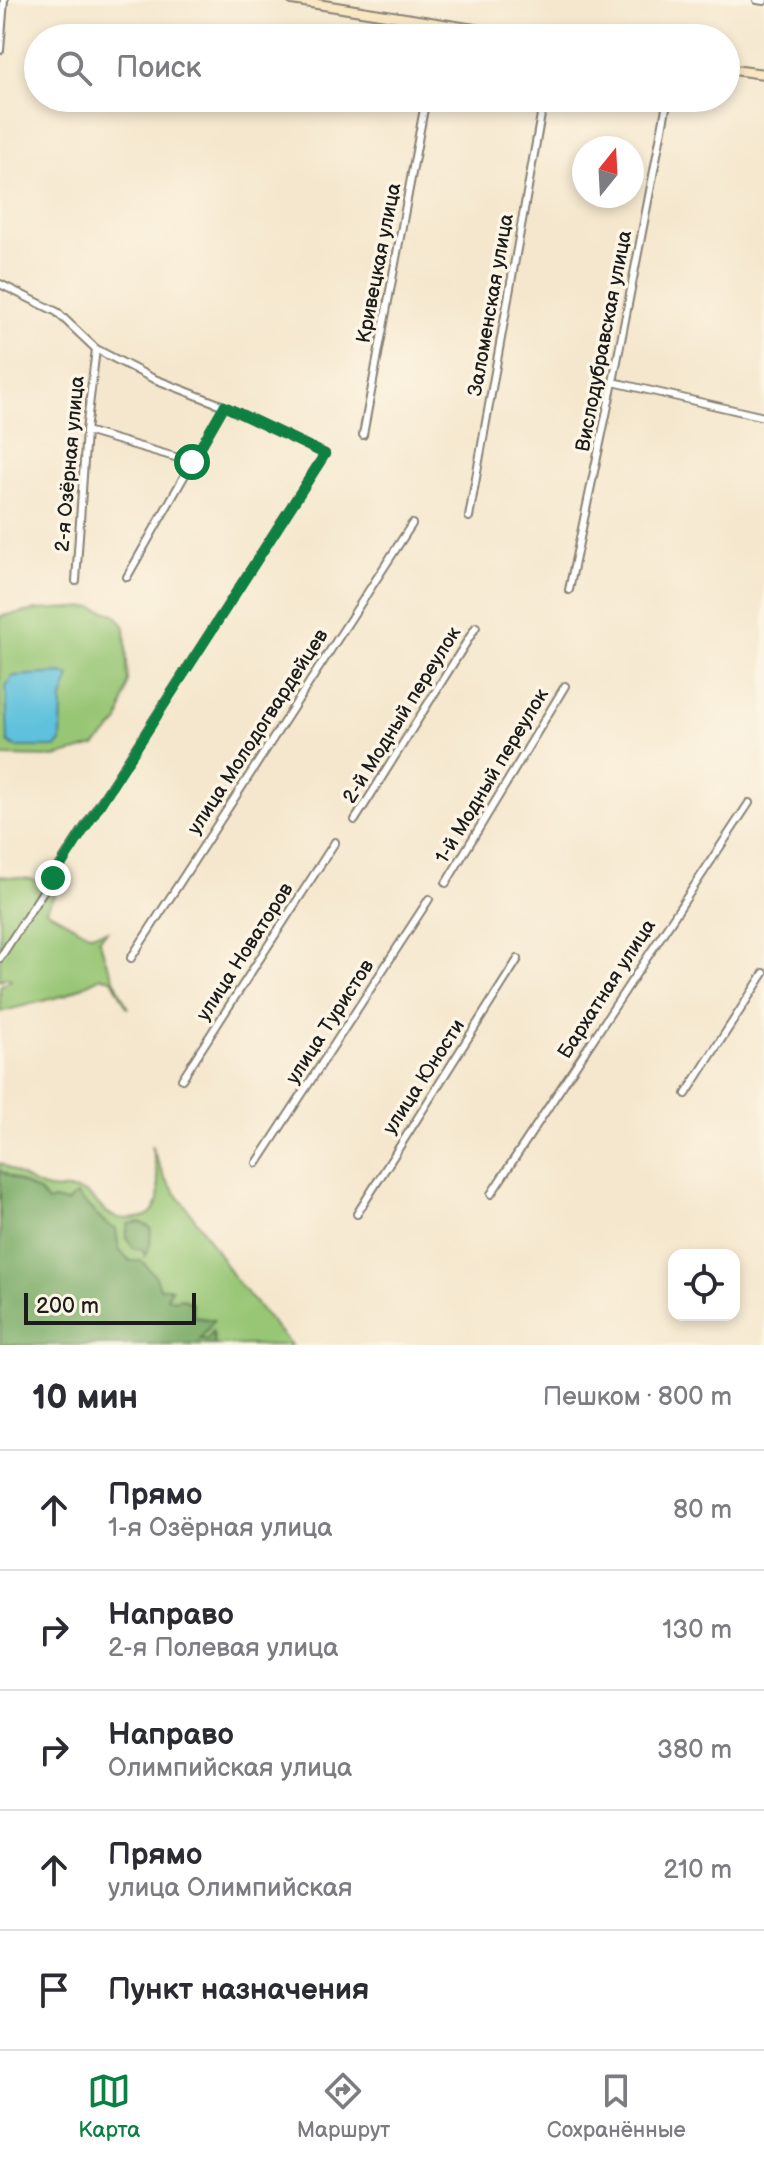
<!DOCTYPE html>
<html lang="ru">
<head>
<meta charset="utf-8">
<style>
	body { margin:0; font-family:"Balsamiq Sans",sans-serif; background:#f2f2f3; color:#2b2b33 }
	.controls { position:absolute; right:24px; bottom:24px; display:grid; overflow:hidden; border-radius:16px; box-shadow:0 4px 12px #0003 }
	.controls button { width:72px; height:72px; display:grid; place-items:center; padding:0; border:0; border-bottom:2px solid #e1e1e2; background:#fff; color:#2b2b33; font:40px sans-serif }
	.compass { position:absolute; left:572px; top:136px; width:72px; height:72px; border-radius:50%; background:#fff; box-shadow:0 4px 12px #0003; rotate:18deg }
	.scale { position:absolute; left:24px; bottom:20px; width:172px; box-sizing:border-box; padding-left:8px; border:4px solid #1c1c1c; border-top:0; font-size:22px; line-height:28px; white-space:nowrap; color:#1c1c1c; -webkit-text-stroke:6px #fcf5e5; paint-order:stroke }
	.stop { position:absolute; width:24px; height:24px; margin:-18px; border:6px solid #0b8043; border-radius:50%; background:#fff }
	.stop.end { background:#0b8043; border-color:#fff; box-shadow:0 2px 8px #0008 }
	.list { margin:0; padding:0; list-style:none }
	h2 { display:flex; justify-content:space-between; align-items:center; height:104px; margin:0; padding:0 32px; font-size:34px }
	h2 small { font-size:26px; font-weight:400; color:#7c7c81 }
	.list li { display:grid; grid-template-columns:52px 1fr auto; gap:24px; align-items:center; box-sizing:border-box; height:120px; padding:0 32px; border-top:2px solid #e1e1e2 }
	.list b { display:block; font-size:30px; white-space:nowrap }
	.list p { margin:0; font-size:26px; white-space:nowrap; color:#7c7c81 }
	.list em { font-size:26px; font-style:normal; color:#7c7c81 }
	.icon { flex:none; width:44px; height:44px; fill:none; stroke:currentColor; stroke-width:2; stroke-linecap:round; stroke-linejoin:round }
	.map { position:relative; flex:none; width:764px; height:1345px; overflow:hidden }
	.search { position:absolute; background:#fff; box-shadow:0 4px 12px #0003; left:24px; right:24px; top:24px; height:88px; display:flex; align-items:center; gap:20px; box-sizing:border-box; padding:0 28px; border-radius:44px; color:#7c7c81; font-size:30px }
	.sheet { height:704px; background:#fff }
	nav { display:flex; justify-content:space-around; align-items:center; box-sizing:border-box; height:112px; border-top:2px solid #e1e1e2; background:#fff; font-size:22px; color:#7c7c81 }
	nav a { display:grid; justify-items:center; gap:4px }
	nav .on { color:#0b8043 }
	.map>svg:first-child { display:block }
	.green { fill:#97c675; stroke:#5a7148; stroke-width:2 }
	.forest { fill:#79ab66; stroke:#4a6441; stroke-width:2 }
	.water { fill:#5fc1dd; stroke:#3e6e7c; stroke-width:2 }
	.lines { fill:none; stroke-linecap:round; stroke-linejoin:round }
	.minor-casing { stroke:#888274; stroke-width:10 }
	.secondary-casing { stroke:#888274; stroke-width:12 }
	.minor { stroke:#fff; stroke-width:6 }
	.secondary { stroke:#f9e7c3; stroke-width:8 }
	.route { stroke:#0b8043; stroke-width:10 }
	.labels { text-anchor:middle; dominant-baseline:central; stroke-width:7; stroke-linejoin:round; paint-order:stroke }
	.street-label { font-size:20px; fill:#1c1c1c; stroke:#fcf5e5 }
</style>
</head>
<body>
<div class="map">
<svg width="764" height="1345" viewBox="0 0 764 1345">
	<rect width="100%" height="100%" fill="#fcf5e5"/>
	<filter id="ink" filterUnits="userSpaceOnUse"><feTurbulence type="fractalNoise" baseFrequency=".0125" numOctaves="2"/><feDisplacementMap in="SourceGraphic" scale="16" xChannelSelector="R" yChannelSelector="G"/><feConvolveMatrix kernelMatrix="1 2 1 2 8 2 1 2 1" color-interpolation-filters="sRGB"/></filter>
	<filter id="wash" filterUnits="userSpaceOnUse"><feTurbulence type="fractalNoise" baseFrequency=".006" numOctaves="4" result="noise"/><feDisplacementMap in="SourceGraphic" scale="32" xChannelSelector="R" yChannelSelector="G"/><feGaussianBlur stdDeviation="1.8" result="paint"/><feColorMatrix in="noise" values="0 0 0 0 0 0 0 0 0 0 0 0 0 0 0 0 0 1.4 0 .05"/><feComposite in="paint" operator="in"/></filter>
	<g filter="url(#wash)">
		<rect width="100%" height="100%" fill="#f5e7cd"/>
		<!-- green -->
		<g class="green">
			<path d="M 92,607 L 115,614 L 125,627 L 128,682 L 119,722 L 95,746 L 55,757 L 0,756 L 0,616 L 37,610 Z"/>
			<path d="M 0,876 L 31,879 L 56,892 L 46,910 L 89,934 L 107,931 L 99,939 L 106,961 L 128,1009 L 112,979 L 101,977 L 66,995 L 0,1012 L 0,986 L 11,979 L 7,977 L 0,980 Z"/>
			<path d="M 151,1145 L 164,1177 L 201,1227 L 234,1278 L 291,1345 L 215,1345 L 213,1333 L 207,1340 L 199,1341 L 213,1320 L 194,1317 L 191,1303 L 181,1298 L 174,1300 L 166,1297 L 171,1289 L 160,1288 L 119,1250 L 109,1226 L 76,1195 L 67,1203 L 53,1200 L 48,1203 L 40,1193 L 0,1171 L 0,1163 C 16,1172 31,1185 49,1189 C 60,1191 75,1188 85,1193 C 96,1198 101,1211 113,1216 C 120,1220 129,1219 137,1218 C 172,1216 155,1166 151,1145 Z"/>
		</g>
		<!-- forest -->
		<g class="forest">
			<path d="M 0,1171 L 40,1193 L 48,1202 L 53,1200 L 67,1203 L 76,1195 C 89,1205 101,1224 116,1229 L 119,1250 L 130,1261 L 142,1261 L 156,1277 L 160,1288 L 172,1288 L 167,1297 L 174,1300 L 181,1298 L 192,1303 L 194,1317 L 214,1320 L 200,1340 L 207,1340 L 212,1332 L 215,1345 L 0,1345 Z"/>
			<path d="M 140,1222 L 151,1228 L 150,1244 L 145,1256 L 142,1249 L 134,1249 L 126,1238 L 128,1224 Z"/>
		</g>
		<!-- water -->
		<path class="water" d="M 61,673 L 70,676 L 62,699 L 61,742 L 56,747 L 15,747 L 8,742 L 6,686 L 13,676 Z"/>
	</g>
	<g filter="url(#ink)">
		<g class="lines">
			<!-- minor casing -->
			<g class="minor-casing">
				<g id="minor">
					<path d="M 757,0 L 764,1"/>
					<path d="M 0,50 L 4,0"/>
					<path d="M 0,284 L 57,312 L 96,349 L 152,378 L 224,406 L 325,454 L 0,958"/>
					<path d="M 613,382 L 764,417"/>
					<path d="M 86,431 L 192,462"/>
					<path d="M 363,435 L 426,98"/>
					<path d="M 469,517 L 544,98"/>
					<path d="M 127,577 L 224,406"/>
					<path d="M 76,581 L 86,431 L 96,349"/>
					<path d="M 569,590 L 613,382 L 668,98"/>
					<path d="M 355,820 L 476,627"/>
					<path d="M 446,883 L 565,686"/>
					<path d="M 131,958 L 412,524"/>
					<path d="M 182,1079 L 335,842"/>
					<path d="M 686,1094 L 764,973"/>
					<path d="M 257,1163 L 429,899"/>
					<path d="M 491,1194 L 749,803"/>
					<path d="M 357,1214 L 518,959"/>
				</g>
			</g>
			<!-- secondary casing -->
			<g class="secondary-casing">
				<g id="secondary">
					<path d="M 292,0 L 531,38"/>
					<path d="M 726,69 L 764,74"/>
				</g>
			</g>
			<!-- minor -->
			<use href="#minor" class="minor"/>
			<!-- secondary -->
			<use href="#secondary" class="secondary"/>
		</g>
	</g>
	<g class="lines" filter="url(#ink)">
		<!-- route -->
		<path class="route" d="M 53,878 L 325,454 L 224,406 L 192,462"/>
	</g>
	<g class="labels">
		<!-- street labels -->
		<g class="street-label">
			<text transform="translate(379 263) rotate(-79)">Кривецкая улица</text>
			<text transform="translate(491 305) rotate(-80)">Заломенская улица</text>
			<text transform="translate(604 341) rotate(-79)">Вислодубравская улица</text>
			<text transform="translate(70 464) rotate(-85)">2-я Озёрная улица</text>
			<text transform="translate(402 715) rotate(-58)">2-й Модный переулок</text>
			<text transform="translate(258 732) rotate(-57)">улица Молодогвардейцев</text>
			<text transform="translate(492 776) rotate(-59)">1-й Модный переулок</text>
			<text transform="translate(245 952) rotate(-57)">улица Новаторов</text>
			<text transform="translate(607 989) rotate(-57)">Бархатная улица</text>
			<text transform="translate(330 1022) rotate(-57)">улица Туристов</text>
			<text transform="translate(424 1077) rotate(-57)">улица Юности</text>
		</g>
	</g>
</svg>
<div class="controls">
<button><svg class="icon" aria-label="locate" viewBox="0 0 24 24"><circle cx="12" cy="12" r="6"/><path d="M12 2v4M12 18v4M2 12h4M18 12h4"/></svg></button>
</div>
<svg class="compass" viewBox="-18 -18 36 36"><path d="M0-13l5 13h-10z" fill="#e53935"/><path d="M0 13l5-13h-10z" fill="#7c7c81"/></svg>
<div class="scale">200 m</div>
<div class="stop" style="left:192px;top:462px"></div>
<div class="stop end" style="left:53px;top:878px"></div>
<div class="search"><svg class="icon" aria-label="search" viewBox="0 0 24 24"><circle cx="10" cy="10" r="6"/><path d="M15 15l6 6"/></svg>Поиск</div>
</div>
<section class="sheet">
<h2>10 мин<small>Пешком · 800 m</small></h2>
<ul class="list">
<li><svg class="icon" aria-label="ahead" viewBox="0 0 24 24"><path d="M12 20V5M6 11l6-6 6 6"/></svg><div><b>Прямо</b><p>1-я Озёрная улица</p></div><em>80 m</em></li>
<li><svg class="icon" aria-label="right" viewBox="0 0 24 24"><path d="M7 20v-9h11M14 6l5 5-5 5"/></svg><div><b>Направо</b><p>2-я Полевая улица</p></div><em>130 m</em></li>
<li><svg class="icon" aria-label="right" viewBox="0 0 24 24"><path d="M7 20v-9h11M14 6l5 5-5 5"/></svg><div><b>Направо</b><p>Олимпийская улица</p></div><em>380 m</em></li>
<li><svg class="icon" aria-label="ahead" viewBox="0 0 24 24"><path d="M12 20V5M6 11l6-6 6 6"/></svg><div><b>Прямо</b><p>улица Олимпийская</p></div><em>210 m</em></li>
<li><svg class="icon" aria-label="arrive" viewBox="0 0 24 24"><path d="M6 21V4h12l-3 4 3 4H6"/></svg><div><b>Пункт назначения</b></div></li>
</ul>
</section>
<nav>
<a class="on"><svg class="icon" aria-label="map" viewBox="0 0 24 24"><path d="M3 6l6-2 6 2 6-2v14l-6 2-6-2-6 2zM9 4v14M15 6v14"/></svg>Карта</a>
<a><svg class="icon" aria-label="directions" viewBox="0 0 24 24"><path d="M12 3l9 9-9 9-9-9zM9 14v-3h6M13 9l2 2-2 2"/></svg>Маршрут</a>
<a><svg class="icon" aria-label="saved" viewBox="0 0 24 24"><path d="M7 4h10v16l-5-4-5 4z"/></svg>Сохранённые</a>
</nav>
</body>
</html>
